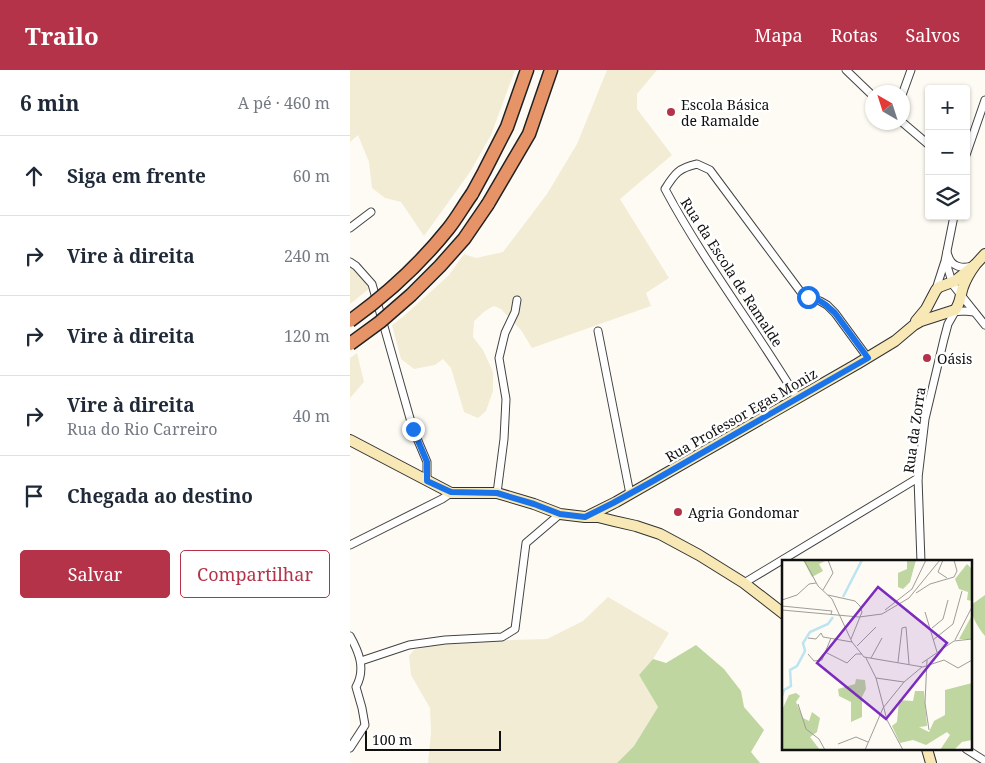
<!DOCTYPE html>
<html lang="pt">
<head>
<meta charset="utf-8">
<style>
	body { margin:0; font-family:"Noto Serif",serif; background:#f2f2f3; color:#1f2937 }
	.controls { position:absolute; right:15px; top:15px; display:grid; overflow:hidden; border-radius:5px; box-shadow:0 1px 4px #0004 }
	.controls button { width:45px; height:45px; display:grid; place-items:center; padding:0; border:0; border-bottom:1px solid #e0e1e3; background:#fff; color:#1f2937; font:25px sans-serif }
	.compass { position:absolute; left:515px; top:15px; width:45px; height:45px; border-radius:50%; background:#fff; box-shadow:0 1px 4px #0004; rotate:321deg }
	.scale { position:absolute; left:15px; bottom:12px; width:136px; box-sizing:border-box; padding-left:5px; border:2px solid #101010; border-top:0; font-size:14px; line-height:18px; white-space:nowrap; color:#101010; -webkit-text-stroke:4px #fff; paint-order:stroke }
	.stop { position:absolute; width:15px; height:15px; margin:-11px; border:4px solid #1a73e8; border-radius:50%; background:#fff }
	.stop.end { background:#1a73e8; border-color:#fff; box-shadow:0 1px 5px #0008 }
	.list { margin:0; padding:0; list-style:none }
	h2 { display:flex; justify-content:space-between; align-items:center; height:65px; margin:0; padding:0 20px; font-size:21px }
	h2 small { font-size:16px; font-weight:400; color:#747a83 }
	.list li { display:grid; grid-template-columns:32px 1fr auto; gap:15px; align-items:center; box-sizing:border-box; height:80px; padding:0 20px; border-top:1px solid #e0e1e3 }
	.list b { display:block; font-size:19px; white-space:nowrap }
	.list p { margin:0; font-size:16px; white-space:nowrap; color:#747a83 }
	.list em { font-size:16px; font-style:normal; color:#747a83 }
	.actions { display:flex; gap:10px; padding:15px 20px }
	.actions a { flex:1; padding:11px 0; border:1px solid #b43349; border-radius:5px; text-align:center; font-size:18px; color:#b43349 }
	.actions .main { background:#b43349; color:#fff }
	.icon { flex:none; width:28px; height:28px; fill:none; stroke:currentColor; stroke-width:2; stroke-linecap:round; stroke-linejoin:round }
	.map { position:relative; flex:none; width:635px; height:693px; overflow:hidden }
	header { display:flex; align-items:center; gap:30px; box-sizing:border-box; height:70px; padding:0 25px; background:#b43349; color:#fff }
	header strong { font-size:24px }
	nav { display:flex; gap:28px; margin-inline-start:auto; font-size:18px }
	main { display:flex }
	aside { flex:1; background:#fff }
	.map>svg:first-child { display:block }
	.farmland { fill:#f2ecd5 }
	.forest { fill:#bfd6a0 }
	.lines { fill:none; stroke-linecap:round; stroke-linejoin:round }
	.street-casing { stroke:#434343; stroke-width:9 }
	.secondary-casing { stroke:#323232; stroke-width:12 }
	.highway-casing { stroke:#212121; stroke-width:15 }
	.street { stroke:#fff; stroke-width:7 }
	.secondary { stroke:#f8e8b5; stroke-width:10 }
	.highway { stroke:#e79368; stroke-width:12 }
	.highway-bridge-casing { stroke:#212121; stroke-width:15; stroke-linecap:butt }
	.highway-bridge { stroke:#e79368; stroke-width:12 }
	.route { stroke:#1a73e8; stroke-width:6 }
	.poi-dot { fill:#b43349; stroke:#fff; stroke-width:2 }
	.labels { text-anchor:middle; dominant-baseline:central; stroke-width:5; stroke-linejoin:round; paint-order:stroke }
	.poi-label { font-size:14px; fill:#101010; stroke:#fff; text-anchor:start }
	.street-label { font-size:14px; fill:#101010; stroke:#fff }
	.inset-river { fill:none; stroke:#bce4f1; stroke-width:2.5 }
	.inset-road { fill:none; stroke:#9f9d99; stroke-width:1 }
	.view { fill:#7b2cbf; fill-opacity:0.15; stroke:#7b2cbf; stroke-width:2.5 }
	.inset-edge { fill:none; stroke:#101010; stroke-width:2.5 }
</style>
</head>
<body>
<header>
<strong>Trailo</strong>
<nav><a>Mapa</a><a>Rotas</a><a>Salvos</a></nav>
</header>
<main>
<aside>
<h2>6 min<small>A pé · 460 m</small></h2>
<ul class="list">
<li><svg class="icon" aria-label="ahead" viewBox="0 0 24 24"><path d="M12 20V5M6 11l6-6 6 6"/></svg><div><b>Siga em frente</b></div><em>60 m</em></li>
<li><svg class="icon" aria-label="right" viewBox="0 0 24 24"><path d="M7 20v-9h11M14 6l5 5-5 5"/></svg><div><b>Vire à direita</b></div><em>240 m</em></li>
<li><svg class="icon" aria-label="right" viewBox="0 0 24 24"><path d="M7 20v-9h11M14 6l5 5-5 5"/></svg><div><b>Vire à direita</b></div><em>120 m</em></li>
<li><svg class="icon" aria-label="right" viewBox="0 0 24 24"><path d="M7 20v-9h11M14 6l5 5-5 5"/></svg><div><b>Vire à direita</b><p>Rua do Rio Carreiro</p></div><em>40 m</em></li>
<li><svg class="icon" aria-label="arrive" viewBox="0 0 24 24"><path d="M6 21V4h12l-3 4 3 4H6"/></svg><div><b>Chegada ao destino</b></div></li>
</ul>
<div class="actions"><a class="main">Salvar</a><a>Compartilhar</a></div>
</aside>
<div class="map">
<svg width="635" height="693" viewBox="0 0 635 693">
	<rect width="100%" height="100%" fill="#fefbf4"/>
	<!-- farmland -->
	<g class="farmland">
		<path d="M 0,0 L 165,0 L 141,65 L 120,102 L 74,166 L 51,132 L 35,128 L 22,118 L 19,92 L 8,65 L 0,72 Z"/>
		<path d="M 257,0 L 307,0 L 287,24 L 287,39 L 322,85 L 270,129 L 319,208 L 296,223 L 301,236 L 182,278 L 171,260 L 151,239 L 144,236 L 135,241 L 124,251 L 123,267 L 133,280 L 143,302 L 143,321 L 136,341 L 128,348 L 114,342 L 101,298 L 93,289 L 85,295 L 64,299 L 51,289 L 42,255 L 54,246 L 99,205 L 114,184 L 126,188 L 153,182 L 197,124 L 227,74 Z"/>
		<path d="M 0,198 L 5,199 L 20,218 L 0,234 Z"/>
		<path d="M 7,283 L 14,312 L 0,328 L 0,288 Z"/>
		<path d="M 258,527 L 319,563 L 303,589 L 289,605 L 308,637 L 284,676 L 267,693 L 78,693 L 81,662 L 80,638 L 61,605 L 59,586 L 64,580 L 84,575 L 160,570 L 197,569 L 233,551 Z"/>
	</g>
	<!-- forest -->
	<g class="forest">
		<path d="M 635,525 L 635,566 C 628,558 621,546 621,535 Z"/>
		<path d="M 346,575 L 374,599 L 391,621 L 394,637 L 414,660 L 401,682 L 410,693 L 267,693 L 284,676 L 308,637 L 289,605 L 303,589 L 316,593 Z"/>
	</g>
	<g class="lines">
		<!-- street casing -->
		<g class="street-casing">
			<g id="street">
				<path d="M 496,0 L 522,25"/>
				<path d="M 552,25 L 561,0"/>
				<path d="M 552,52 L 579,75"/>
				<path d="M 616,85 L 635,30"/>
				<path d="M 0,158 L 21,142"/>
				<path d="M 597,182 L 598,199 L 603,215 L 635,255"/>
				<path d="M 598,185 C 601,197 612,199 623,196"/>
				<path d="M 0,192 L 6,196 L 22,214 L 63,359 L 77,392 L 77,411"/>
				<path d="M 586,219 L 595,191 L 604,146"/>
				<path d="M 602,242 L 614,241 L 624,242"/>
				<path d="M 248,261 L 280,424"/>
				<path d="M 447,328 C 405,258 354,192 315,119 C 325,103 329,98 347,94 L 360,100 L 450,221 L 458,227 L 470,231 L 477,235 L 485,243 L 518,288"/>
				<path d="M 147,423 L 154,369 L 156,329 L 149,288 L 155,263 L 165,242 L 167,230"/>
				<path d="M 0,475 L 92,429 L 101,423"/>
				<path d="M 571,492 L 568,408 L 575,349 L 594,269 L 598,254 L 606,240"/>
				<path d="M 394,513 L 568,408"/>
				<path d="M 0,566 C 9,582 16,599 6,617 L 12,638 L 15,655 L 0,678"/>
				<path d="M 11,591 L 59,575 L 95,570 L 152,567 L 165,559 L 176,473 L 210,444"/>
				<path d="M 616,679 L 635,691"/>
			</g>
		</g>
		<!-- secondary casing -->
		<g class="secondary-casing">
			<g id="secondary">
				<path d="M 566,251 L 576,239 L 586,220 L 589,217 L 605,211 L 625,195 L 635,184"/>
				<path d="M 0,370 L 101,423 L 147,423 L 184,434 L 210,444 L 235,447 L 248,447 L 264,451 L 286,456 L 310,464 L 349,485 L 394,513 L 434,544"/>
				<path d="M 238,446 L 266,432 L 507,294 L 545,271 L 564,255 L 571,251 L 605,240 C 611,233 610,225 613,217 C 616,208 620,202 625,195"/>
				<path d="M 577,679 L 581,693"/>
			</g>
		</g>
		<!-- highway casing -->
		<g class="highway-casing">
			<g id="highway">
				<path d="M 122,124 L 134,102 L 157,57 L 177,0"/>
				<path d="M 138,134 L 179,64 L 201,0"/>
			</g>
		</g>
		<!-- street -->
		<use href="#street" class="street"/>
		<!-- secondary -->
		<use href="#secondary" class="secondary"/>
		<!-- highway -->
		<use href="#highway" class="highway"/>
		<!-- highway-bridge casing -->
		<g class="highway-bridge-casing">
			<g id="highway-bridge">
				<path d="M 0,251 C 36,225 70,194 98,159 C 107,148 114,135 122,124"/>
				<path d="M 0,274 L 30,252 L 61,225 L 90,196 L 114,169 L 138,134"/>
			</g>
		</g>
		<!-- highway-bridge -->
		<use href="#highway-bridge" class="highway-bridge"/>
	</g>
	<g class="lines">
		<!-- route -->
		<path class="route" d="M 63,359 L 77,392 L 77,411 L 101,422 L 147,423 L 184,434 L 210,444 L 235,447 L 263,433 L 303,411 L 518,288 L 485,243 L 476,235 L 470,231 L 458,227"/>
	</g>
	<!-- markers -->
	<g class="poi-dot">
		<circle cx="321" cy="42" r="5"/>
		<circle cx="577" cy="288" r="5"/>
		<circle cx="328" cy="442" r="5"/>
	</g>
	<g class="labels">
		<!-- poi labels -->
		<g class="poi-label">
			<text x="331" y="34">Escola Básica<tspan x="331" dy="16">de Ramalde</tspan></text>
			<text x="587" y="288">Oásis</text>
			<text x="338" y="442">Agria Gondomar</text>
		</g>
		<!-- street labels -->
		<g class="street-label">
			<text transform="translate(382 202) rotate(57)">Rua da Escola de Ramalde</text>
			<text transform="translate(391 345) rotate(-30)">Rua Professor Egas Moniz</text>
			<text transform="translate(564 360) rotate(-82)">Rua da Zorra</text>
		</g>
	</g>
	<!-- overview -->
	<g transform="translate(432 490)">
		<rect width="190" height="190" fill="#fefbf4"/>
		<path d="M 21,0 L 45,0 L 37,4 L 41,11 L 30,17 ZM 125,0 L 134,0 L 128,22 L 121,29 L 116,27 L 116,13 L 125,9 ZM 185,4 L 190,9 L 190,41 L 185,40 L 186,32 L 177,29 L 173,19 ZM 190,50 L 190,79 L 177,79 L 189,57 ZM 74,119 L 83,120 L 84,129 L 80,137 L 80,157 L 69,162 L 69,142 L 57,136 L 56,129 L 73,124 ZM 190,123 L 190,180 L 180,182 L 172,190 L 158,190 L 168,175 L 165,172 L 144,185 L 131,180 L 118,183 L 110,166 L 115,162 L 117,140 L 131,141 L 133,131 L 142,131 L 145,166 L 137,167 L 147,172 L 152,161 L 163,155 L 163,130 ZM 14,133 L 18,136 L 14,142 L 21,158 L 27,161 L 30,152 L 38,158 L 35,172 L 28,177 L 38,190 L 0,190 L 0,150 L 7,135 Z" fill="#bfd6a0"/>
		<path class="inset-river" d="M 61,37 L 80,0M 0,136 L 2,130 L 9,126 L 8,110 L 15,106 L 23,91 L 21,83 L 28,72 L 46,64 L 51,57"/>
		<path class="inset-road" d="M 22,0 L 36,26 L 50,39 L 70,82 L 82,97 L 141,107 L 162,100 L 176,108 L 190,100M 161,0 L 156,12 L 165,18M 130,29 L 144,0M 41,30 L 51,13 L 46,0M 134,33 L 148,24 L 172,17 L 175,11 L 172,0M 46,35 L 73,41 L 78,46 L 80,52 L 69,79M 0,40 L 15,35 L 27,24 L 34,23M 0,46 L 50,51 L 49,54M 0,50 L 77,57 L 100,54 L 127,38 L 158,0M 103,50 L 130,29M 143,52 L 155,92M 150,68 L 161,59 L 166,40M 26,78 L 34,79 L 39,73 L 41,77 L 70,82M 151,80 L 171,64 L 180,31M 173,80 L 190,47M 75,86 L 94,67M 45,93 L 65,103 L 74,94 L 80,94M 26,94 L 32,101 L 40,100 L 49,78M 84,98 L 94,118 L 105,160 L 121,190M 89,98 L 100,78M 145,100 L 143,143 L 147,170M 116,102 L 120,68 L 124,67 L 127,104M 140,103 L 172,81 L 190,79M 94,118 L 122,122M 16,144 L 24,169 L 37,179 L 43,190M 56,184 L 74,177 L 86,182M 83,190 L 101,148 L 122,122 L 140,107"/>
		<path class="view" d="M 96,27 L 165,83 L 104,159 L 35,103 Z"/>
		<rect width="190" height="190" class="inset-edge"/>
	</g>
</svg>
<div class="controls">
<button>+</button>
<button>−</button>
<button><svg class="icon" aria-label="layers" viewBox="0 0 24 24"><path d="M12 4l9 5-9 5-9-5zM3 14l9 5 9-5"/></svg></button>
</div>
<svg class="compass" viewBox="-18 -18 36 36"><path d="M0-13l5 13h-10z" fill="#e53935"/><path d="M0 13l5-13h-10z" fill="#747a83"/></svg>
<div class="scale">100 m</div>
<div class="stop" style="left:458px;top:227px"></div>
<div class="stop end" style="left:63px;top:359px"></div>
</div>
</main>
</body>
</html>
